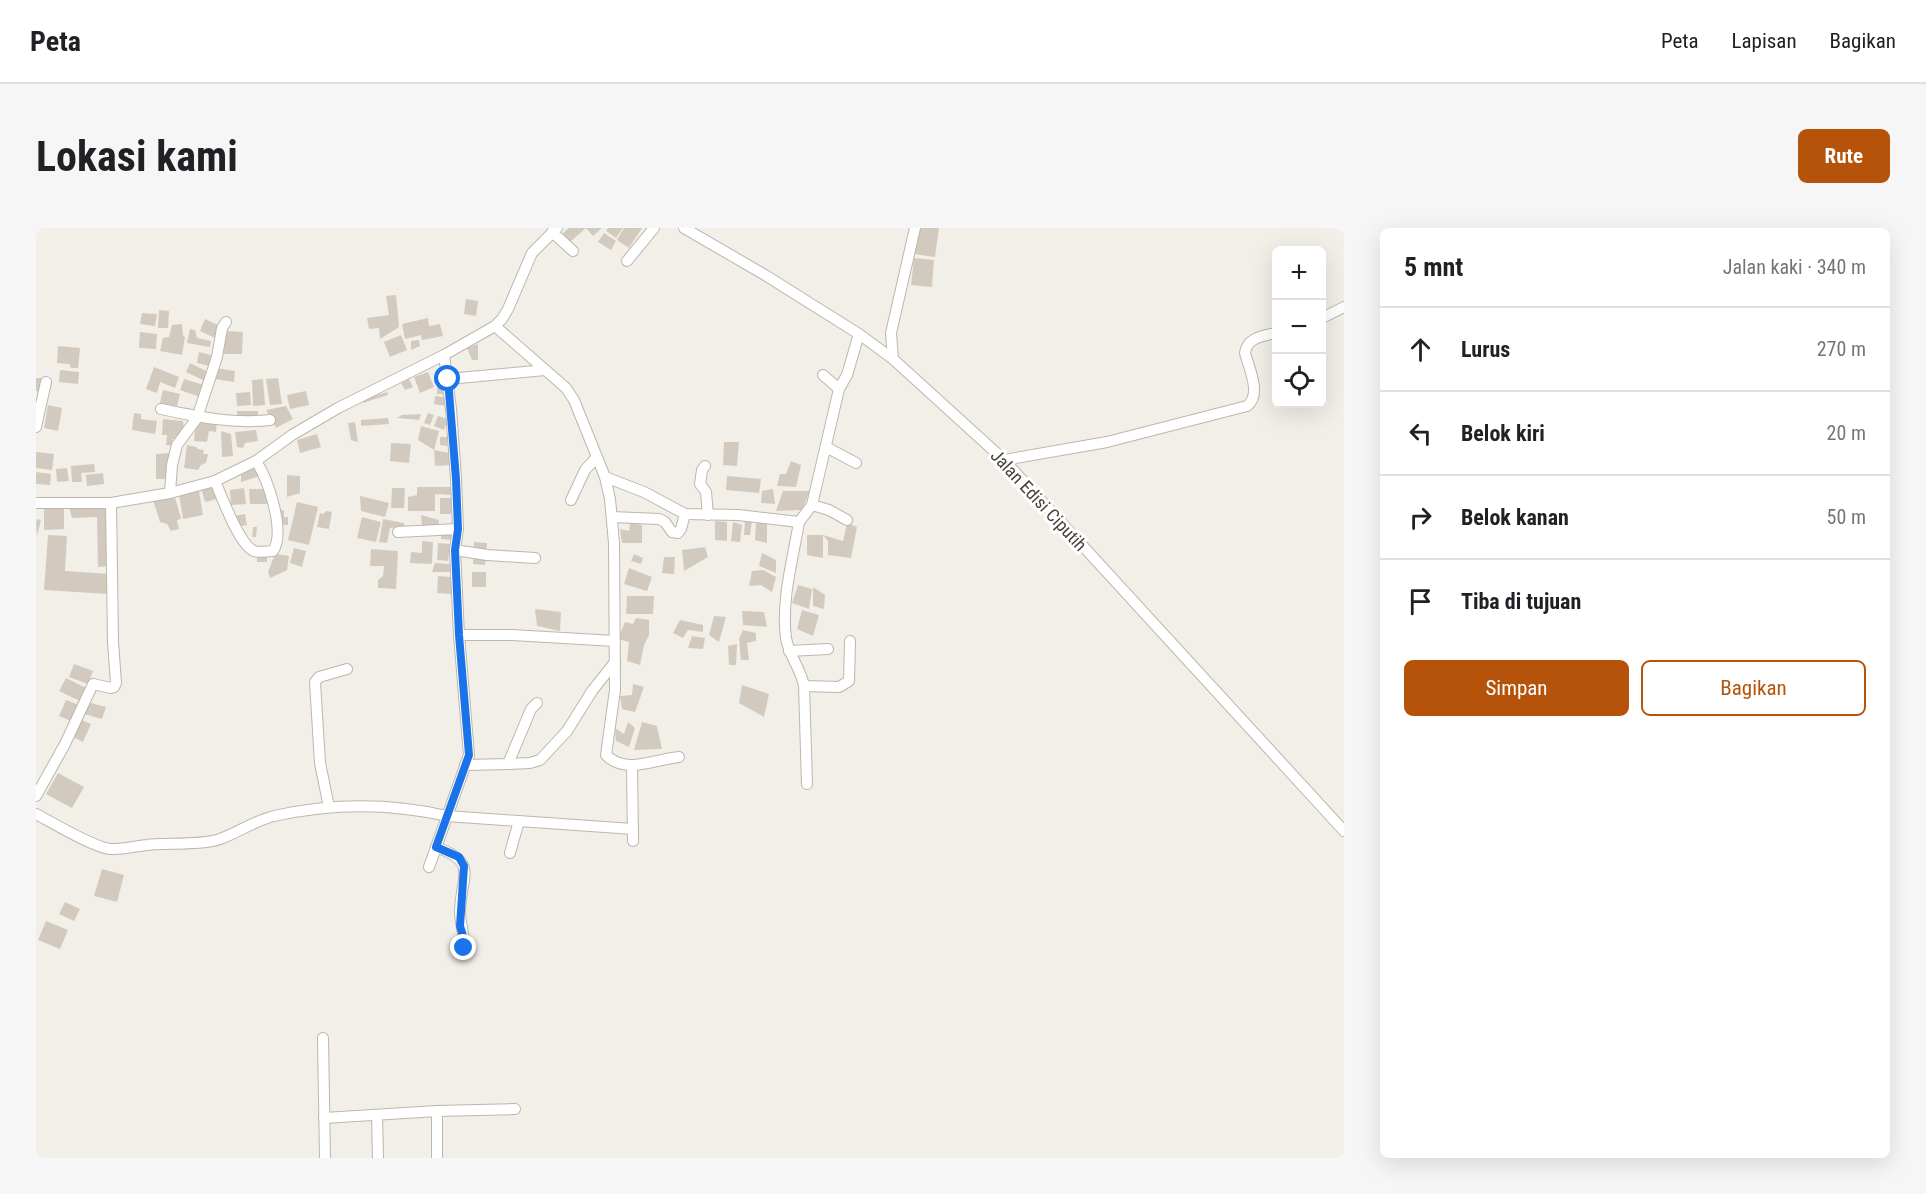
<!DOCTYPE html>
<html lang="id">
<head>
<meta charset="utf-8">
<style>
	body { margin:0; font-family:"Roboto Condensed",sans-serif; background:#f6f6f6; color:#202124 }
	.controls { position:absolute; right:18px; top:18px; display:grid; overflow:hidden; border-radius:9px; box-shadow:0 6px 24px #0002 }
	.controls button { width:54px; height:54px; display:grid; place-items:center; padding:0; border:0; border-bottom:2px solid #e0e0e0; background:#fff; color:#202124; font:30px sans-serif }
	.stop { position:absolute; width:18px; height:18px; margin:-14px; border:4px solid #1a73e8; border-radius:50%; background:#fff }
	.stop.end { background:#1a73e8; border-color:#fff; box-shadow:0 2px 6px #0008 }
	.list { margin:0; padding:0; list-style:none }
	h2 { display:flex; justify-content:space-between; align-items:center; height:78px; margin:0; padding:0 24px; font-size:26px }
	h2 small { font-size:20px; font-weight:400; color:#757577 }
	.list li { display:grid; grid-template-columns:39px 1fr auto; gap:18px; align-items:center; box-sizing:border-box; height:84px; padding:0 24px; border-top:2px solid #e0e0e0 }
	.list b { display:block; font-size:22px; white-space:nowrap }
	.list em { font-size:20px; font-style:normal; color:#757577 }
	.actions { display:flex; gap:12px; padding:18px 24px }
	.actions a { flex:1; padding:14px 0; border:2px solid #b45309; border-radius:9px; text-align:center; font-size:21px; color:#b45309 }
	.actions .main { background:#b45309; color:#fff }
	.icon { flex:none; width:33px; height:33px; fill:none; stroke:currentColor; stroke-width:2; stroke-linecap:round; stroke-linejoin:round }
	.map { position:relative; flex:none; width:1308px; height:930px; overflow:hidden; border-radius:9px }
	header { display:flex; align-items:center; gap:36px; box-sizing:border-box; height:84px; padding:0 30px; background:#fff; border-bottom:2px solid #e0e0e0 }
	header strong { font-size:28px }
	nav { display:flex; gap:33px; margin-inline-start:auto; font-size:21px }
	.intro { display:flex; align-items:center; justify-content:space-between; box-sizing:border-box; height:144px; padding:0 36px }
	h1 { margin:0; font-size:42px }
	.button { padding:15px 27px; border-radius:9px; background:#b45309; color:#fff; font-size:21px; font-weight:700 }
	main { display:flex; gap:36px; padding:0 36px }
	aside { flex:1; background:#fff; border-radius:9px; box-shadow:0 6px 24px #0002 }
	.map>svg:first-child { display:block }
	.building { fill:#d3cabf }
	.lines { fill:none; stroke-linecap:round; stroke-linejoin:round }
	.minor-casing { stroke:#bdb6ac; stroke-width:12 }
	.minor { stroke:#fff; stroke-width:10 }
	.route { stroke:#1a73e8; stroke-width:8 }
	.labels { text-anchor:middle; dominant-baseline:central; stroke-width:6; stroke-linejoin:round; paint-order:stroke }
	.street-label { font-size:18px; fill:#453f37; stroke:#fff }
</style>
</head>
<body>
<header>
<strong>Peta</strong>
<nav><a>Peta</a><a>Lapisan</a><a>Bagikan</a></nav>
</header>
<div class="intro"><h1>Lokasi kami</h1><a class="button">Rute</a></div>
<main>
<div class="map">
<svg width="1308" height="930" viewBox="0 0 1308 930">
	<rect width="100%" height="100%" fill="#f2efe8"/>
	<!-- building -->
	<g class="building">
		<path d="M 533,0 L 550,0 L 534,14 L 527,5 Z"/>
		<path d="M 550,0 L 566,0 L 557,8 Z"/>
		<path d="M 572,0 L 587,0 L 580,10 L 570,3 Z"/>
		<path d="M 588,0 L 606,0 L 593,20 L 581,12 Z"/>
		<path d="M 882,0 L 903,0 L 899,29 L 878,26 Z"/>
		<path d="M 568,5 L 580,13 L 575,22 L 562,14 Z"/>
		<path d="M 878,30 L 898,32 L 896,59 L 875,57 Z"/>
		<path d="M 360,67 L 363,99 L 344,111 L 343,100 L 333,101 L 331,90 L 353,87 L 350,68 Z"/>
		<path d="M 430,71 L 442,73 L 440,88 L 428,86 Z"/>
		<path d="M 123,82 L 133,83 L 132,100 L 122,100 Z"/>
		<path d="M 106,85 L 121,86 L 119,98 L 104,96 Z"/>
		<path d="M 392,90 L 393,98 L 404,96 L 407,108 L 386,112 L 385,107 L 369,111 L 366,96 Z"/>
		<path d="M 169,91 L 184,98 L 179,110 L 164,103 Z"/>
		<path d="M 146,96 L 147,107 L 149,109 L 146,127 L 124,123 L 127,110 L 133,109 L 136,97 Z"/>
		<path d="M 154,101 L 159,102 L 161,110 L 175,113 L 174,119 L 151,115 Z"/>
		<path d="M 189,103 L 207,104 L 206,126 L 188,126 Z"/>
		<path d="M 104,104 L 121,106 L 120,121 L 103,120 Z"/>
		<path d="M 365,107 L 371,122 L 354,129 L 348,114 Z"/>
		<path d="M 383,112 L 384,118 L 375,122 L 375,113 Z"/>
		<path d="M 442,116 L 442,132 L 436,132 L 431,120 Z"/>
		<path d="M 22,118 L 44,120 L 42,140 L 35,140 L 33,136 L 21,135 Z"/>
		<path d="M 163,124 L 175,127 L 173,138 L 161,135 Z"/>
		<path d="M 154,135 L 170,143 L 169,153 L 150,144 Z"/>
		<path d="M 118,139 L 143,149 L 139,160 L 124,154 L 121,165 L 110,161 Z"/>
		<path d="M 180,140 L 199,143 L 198,154 L 179,151 Z"/>
		<path d="M 24,142 L 43,144 L 42,156 L 23,154 Z"/>
		<path d="M 392,144 L 398,159 L 384,165 L 378,149 Z"/>
		<path d="M 0,150 L 6,150 L 5,164 L 0,163 Z"/>
		<path d="M 242,150 L 246,176 L 234,177 L 230,151 Z"/>
		<path d="M 148,151 L 168,157 L 164,169 L 144,162 Z"/>
		<path d="M 227,151 L 229,177 L 217,178 L 216,152 Z"/>
		<path d="M 373,151 L 377,159 L 369,162 L 365,155 Z"/>
		<path d="M 401,152 L 409,157 L 408,166 L 401,166 Z"/>
		<path d="M 127,162 L 144,166 L 141,178 L 124,175 Z"/>
		<path d="M 270,163 L 273,177 L 254,181 L 251,167 Z"/>
		<path d="M 214,164 L 215,177 L 201,178 L 200,165 Z"/>
		<path d="M 351,164 L 352,167 L 327,175 L 329,171 Z"/>
		<path d="M 399,168 L 412,170 L 411,178 L 398,176 Z"/>
		<path d="M 12,177 L 26,180 L 22,203 L 8,200 Z"/>
		<path d="M 250,178 L 257,191 L 240,200 L 230,182 Z"/>
		<path d="M 201,183 L 222,183 L 222,190 L 201,191 Z"/>
		<path d="M 98,185 L 105,186 L 105,191 L 121,193 L 119,206 L 96,202 Z"/>
		<path d="M 392,185 L 398,187 L 394,197 L 388,195 Z"/>
		<path d="M 385,186 L 383,192 L 361,190 L 366,187 Z"/>
		<path d="M 402,188 L 412,191 L 408,202 L 398,198 Z"/>
		<path d="M 352,190 L 353,196 L 325,198 L 325,192 Z"/>
		<path d="M 127,191 L 147,193 L 148,200 L 140,211 L 136,211 L 138,218 L 130,217 L 131,207 L 126,207 Z"/>
		<path d="M 160,192 L 181,194 L 180,204 L 173,203 L 171,214 L 158,213 Z"/>
		<path d="M 319,194 L 322,214 L 315,212 L 312,195 Z"/>
		<path d="M 385,198 L 403,203 L 398,222 L 382,212 Z"/>
		<path d="M 220,202 L 222,213 L 209,215 L 207,220 L 201,219 L 199,204 Z"/>
		<path d="M 185,203 L 195,206 L 197,228 L 186,229 Z"/>
		<path d="M 281,206 L 285,219 L 264,225 L 261,212 Z"/>
		<path d="M 404,209 L 412,209 L 411,218 L 404,217 Z"/>
		<path d="M 688,214 L 703,214 L 701,238 L 687,237 Z"/>
		<path d="M 355,215 L 375,216 L 373,235 L 354,233 Z"/>
		<path d="M 151,217 L 160,219 L 162,221 L 168,222 L 167,226 L 172,226 L 170,235 L 165,237 L 162,242 L 148,240 Z"/>
		<path d="M 398,222 L 414,225 L 415,237 L 399,238 Z"/>
		<path d="M 0,224 L 18,226 L 16,242 L 0,240 Z"/>
		<path d="M 134,225 L 134,251 L 120,251 L 120,226 Z"/>
		<path d="M 755,233 L 765,237 L 760,259 L 741,258 L 744,246 L 750,246 Z"/>
		<path d="M 58,236 L 59,244 L 45,245 L 46,254 L 36,254 L 35,238 Z"/>
		<path d="M 217,237 L 224,248 L 205,254 L 205,245 Z"/>
		<path d="M 31,240 L 33,253 L 21,254 L 20,241 Z"/>
		<path d="M 0,244 L 15,246 L 14,257 L 0,256 Z"/>
		<path d="M 67,245 L 68,256 L 51,258 L 50,247 Z"/>
		<path d="M 251,247 L 264,248 L 264,265 L 251,269 Z"/>
		<path d="M 691,248 L 725,251 L 723,265 L 690,262 Z"/>
		<path d="M 177,257 L 181,271 L 169,274 L 165,260 Z"/>
		<path d="M 381,259 L 415,259 L 415,267 L 399,266 L 399,283 L 372,283 L 372,269 L 381,267 Z"/>
		<path d="M 208,260 L 210,276 L 195,277 L 194,262 Z"/>
		<path d="M 356,260 L 369,260 L 368,280 L 355,280 Z"/>
		<path d="M 213,261 L 230,261 L 231,276 L 214,276 Z"/>
		<path d="M 737,261 L 739,276 L 725,275 L 726,263 Z"/>
		<path d="M 163,263 L 167,287 L 147,291 L 143,266 Z"/>
		<path d="M 747,263 L 774,263 L 766,282 L 740,283 Z"/>
		<path d="M 138,266 L 145,290 L 141,293 L 143,301 L 135,303 L 131,296 L 124,294 L 117,272 Z"/>
		<path d="M 324,268 L 353,275 L 349,289 L 325,283 Z"/>
		<path d="M 404,270 L 416,270 L 415,286 L 404,286 Z"/>
		<path d="M 261,274 L 282,279 L 273,317 L 252,312 Z"/>
		<path d="M 8,278 L 28,278 L 28,301 L 8,302 Z"/>
		<path d="M 72,278 L 73,338 L 62,339 L 61,289 L 36,290 L 33,279 Z"/>
		<path d="M 243,282 L 248,282 L 248,289 L 252,289 L 252,297 L 242,297 Z"/>
		<path d="M 290,283 L 296,284 L 293,301 L 281,299 L 284,285 L 287,286 Z"/>
		<path d="M 209,286 L 211,297 L 205,298 L 198,288 Z"/>
		<path d="M 385,287 L 403,292 L 402,298 L 386,299 Z"/>
		<path d="M 326,289 L 345,294 L 340,314 L 321,310 Z"/>
		<path d="M 1,291 L 5,292 L 1,308 L 0,295 Z"/>
		<path d="M 347,291 L 368,295 L 369,299 L 354,300 L 351,315 L 343,314 Z"/>
		<path d="M 709,292 L 716,293 L 714,307 L 708,307 Z"/>
		<path d="M 679,293 L 691,294 L 691,313 L 679,312 Z"/>
		<path d="M 697,294 L 706,297 L 704,314 L 695,313 Z"/>
		<path d="M 720,294 L 731,296 L 731,315 L 719,312 Z"/>
		<path d="M 594,295 L 606,297 L 606,315 L 586,315 L 584,301 L 593,303 Z"/>
		<path d="M 811,295 L 821,299 L 815,330 L 792,327 L 792,313 L 787,307 L 807,313 Z"/>
		<path d="M 217,299 L 221,299 L 220,309 L 216,309 Z"/>
		<path d="M 405,305 L 417,305 L 417,312 L 405,311 Z"/>
		<path d="M 12,307 L 31,308 L 29,343 L 74,346 L 73,366 L 8,362 Z"/>
		<path d="M 771,307 L 787,307 L 787,330 L 771,327 Z"/>
		<path d="M 386,313 L 397,314 L 396,336 L 374,335 L 375,324 L 386,325 Z"/>
		<path d="M 438,314 L 451,315 L 449,337 L 437,336 Z"/>
		<path d="M 402,315 L 414,316 L 412,333 L 401,332 Z"/>
		<path d="M 669,319 L 672,329 L 648,343 L 646,322 Z"/>
		<path d="M 258,320 L 270,323 L 266,339 L 254,335 Z"/>
		<path d="M 335,321 L 362,323 L 360,361 L 342,360 L 342,352 L 347,348 L 348,338 L 334,338 Z"/>
		<path d="M 726,325 L 740,332 L 740,345 L 723,338 Z"/>
		<rect x="221" y="326" width="10" height="8"/>
		<path d="M 239,326 L 253,328 L 251,342 L 234,350 L 232,344 Z"/>
		<path d="M 598,326 L 607,330 L 605,336 L 595,333 Z"/>
		<path d="M 628,329 L 639,329 L 638,346 L 626,345 Z"/>
		<path d="M 399,335 L 414,336 L 414,344 L 396,344 Z"/>
		<path d="M 593,340 L 616,349 L 611,363 L 588,356 Z"/>
		<path d="M 727,342 L 740,349 L 736,364 L 725,357 L 713,358 L 716,343 Z"/>
		<rect x="436" y="344" width="14" height="15"/>
		<path d="M 402,348 L 416,349 L 416,366 L 401,365 Z"/>
		<path d="M 762,357 L 776,361 L 773,381 L 756,375 Z"/>
		<path d="M 777,359 L 789,367 L 788,381 L 777,378 Z"/>
		<path d="M 591,368 L 618,368 L 617,386 L 590,386 Z"/>
		<path d="M 499,381 L 525,384 L 524,403 L 501,398 Z"/>
		<path d="M 766,382 L 783,387 L 777,408 L 761,401 Z"/>
		<path d="M 706,383 L 728,384 L 731,399 L 707,397 Z"/>
		<path d="M 678,388 L 690,389 L 683,414 L 673,407 Z"/>
		<path d="M 600,390 L 613,392 L 613,407 L 608,417 L 604,437 L 591,433 L 593,414 L 582,411 L 589,394 L 597,396 Z"/>
		<path d="M 644,392 L 667,397 L 667,404 L 652,402 L 647,410 L 637,405 Z"/>
		<path d="M 707,402 L 720,405 L 720,413 L 711,415 L 713,432 L 705,432 L 703,411 Z"/>
		<path d="M 656,408 L 669,410 L 667,421 L 652,420 Z"/>
		<path d="M 701,416 L 700,437 L 693,437 L 692,418 Z"/>
		<path d="M 38,436 L 57,443 L 52,456 L 33,449 Z"/>
		<path d="M 30,450 L 52,461 L 46,474 L 23,463 Z"/>
		<path d="M 597,456 L 608,459 L 599,484 L 586,481 L 584,468 L 596,467 Z"/>
		<path d="M 706,457 L 733,466 L 728,489 L 703,475 Z"/>
		<path d="M 30,472 L 43,477 L 37,494 L 23,488 Z"/>
		<path d="M 51,474 L 70,479 L 66,491 L 48,486 Z"/>
		<path d="M 43,491 L 55,496 L 47,514 L 35,508 Z"/>
		<path d="M 592,494 L 599,500 L 593,519 L 580,513 L 579,500 L 588,506 Z"/>
		<path d="M 606,494 L 621,498 L 626,521 L 598,522 Z"/>
		<path d="M 22,545 L 48,559 L 36,580 L 10,566 Z"/>
		<path d="M 66,641 L 88,647 L 81,674 L 58,668 Z"/>
		<path d="M 29,674 L 44,681 L 38,693 L 23,686 Z"/>
		<path d="M 10,693 L 32,702 L 24,721 L 2,712 Z"/>
	</g>
	<g class="lines">
		<!-- minor casing -->
		<g class="minor-casing">
			<g id="minor">
				<path d="M 648,0 L 729,47 L 823,106 L 857,131 L 968,232 L 1308,603"/>
				<path d="M 516,4 L 537,23"/>
				<path d="M 591,33 L 618,0"/>
				<path d="M 1286,90 L 1308,79"/>
				<path d="M 459,98 L 530,160 L 538,172 L 569,249 L 574,271 L 578,315 L 579,462 L 570,527 C 589,547 620,531 643,529"/>
				<path d="M 857,131 L 855,105 L 879,0"/>
				<path d="M 787,147 L 803,161"/>
				<path d="M 412,151 L 509,142"/>
				<path d="M 125,181 C 163,189 195,196 234,192"/>
				<path d="M 0,199 L 10,154"/>
				<path d="M 790,219 L 820,235"/>
				<path d="M 968,232 L 1071,214 L 1211,178 C 1226,167 1213,140 1209,125 C 1211,109 1228,108 1240,105"/>
				<path d="M 669,238 L 666,242 L 664,256 L 670,264 L 672,287"/>
				<path d="M 569,249 L 608,264 L 649,286 L 702,287 L 763,294 L 776,277 L 803,161 L 811,147 L 823,106"/>
				<path d="M 179,253 C 186,269 203,317 218,323 C 224,325 231,323 237,323 C 250,304 232,251 220,233"/>
				<path d="M 134,265 L 136,237 L 141,217 L 161,190 L 181,129 L 186,100 L 190,94"/>
				<path d="M 535,272 L 549,242 L 560,230"/>
				<path d="M 0,275 L 75,275 L 134,265 L 179,253 L 220,233 L 256,207 L 302,180 L 408,127 L 459,98 L 466,91 L 472,81 L 496,25 L 521,0"/>
				<path d="M 776,277 L 793,282 L 811,292"/>
				<path d="M 576,289 L 623,291 L 629,294 L 636,304 L 642,305 L 645,301 L 649,286"/>
				<path d="M 763,294 C 757,331 745,372 750,410 C 753,428 765,441 768,458 L 771,556"/>
				<path d="M 362,304 L 422,301"/>
				<path d="M 419,322 L 451,327 L 499,330"/>
				<path d="M 423,407 L 476,407 L 579,413"/>
				<path d="M 753,423 L 792,421"/>
				<path d="M 768,458 L 803,459 L 813,453 L 814,413"/>
				<path d="M 472,536 L 494,535 L 504,532 L 531,503 L 556,463 L 579,434"/>
				<path d="M 429,537 L 472,536 L 495,481 L 501,475"/>
				<path d="M 596,538 L 597,613"/>
				<path d="M 0,568 L 29,516 L 57,456 L 75,460 L 78,459 L 80,455 L 77,414 L 75,275"/>
				<path d="M 293,579 L 284,535 L 279,454 L 283,449 L 311,441"/>
				<path d="M 0,586 C 17,595 57,619 74,621 C 86,622 99,618 111,617 C 128,615 170,617 184,611 C 203,604 218,593 238,588 C 296,575 354,575 411,588 L 597,601"/>
				<path d="M 400,619 C 443,635 425,647 424,683 C 424,696 429,709 428,720"/>
				<path d="M 474,625 L 483,593"/>
				<path d="M 393,639 L 433,527 L 423,407 L 419,322 L 422,301 L 420,251 L 415,181 L 408,127"/>
				<path d="M 287,810 L 289,930"/>
				<path d="M 401,883 L 479,881"/>
				<path d="M 341,887 L 342,930"/>
				<path d="M 288,890 L 401,883 L 401,930"/>
			</g>
		</g>
		<!-- minor -->
		<use href="#minor" class="minor"/>
	</g>
	<g class="lines">
		<!-- route -->
		<path class="route" d="M 412,151 L 420,251 L 422,301 L 419,322 L 423,407 L 433,527 L 400,619 L 423,629 L 428,638 L 424,698 L 427,708 L 428,720"/>
	</g>
	<g class="labels">
		<!-- street labels -->
		<g class="street-label">
			<text transform="translate(1003 272) rotate(47)">Jalan Edisi Ciputih</text>
		</g>
	</g>
</svg>
<div class="controls">
<button>+</button>
<button>−</button>
<button><svg class="icon" aria-label="locate" viewBox="0 0 24 24"><circle cx="12" cy="12" r="6"/><path d="M12 2v4M12 18v4M2 12h4M18 12h4"/></svg></button>
</div>
<div class="stop" style="left:412px;top:151px"></div>
<div class="stop end" style="left:428px;top:720px"></div>
</div>
<aside>
<h2>5 mnt<small>Jalan kaki · 340 m</small></h2>
<ul class="list">
<li><svg class="icon" aria-label="ahead" viewBox="0 0 24 24"><path d="M12 20V5M6 11l6-6 6 6"/></svg><div><b>Lurus</b></div><em>270 m</em></li>
<li><svg class="icon" aria-label="left" viewBox="0 0 24 24"><path d="M17 20v-9H6M10 6l-5 5 5 5"/></svg><div><b>Belok kiri</b></div><em>20 m</em></li>
<li><svg class="icon" aria-label="right" viewBox="0 0 24 24"><path d="M7 20v-9h11M14 6l5 5-5 5"/></svg><div><b>Belok kanan</b></div><em>50 m</em></li>
<li><svg class="icon" aria-label="arrive" viewBox="0 0 24 24"><path d="M6 21V4h12l-3 4 3 4H6"/></svg><div><b>Tiba di tujuan</b></div></li>
</ul>
<div class="actions"><a class="main">Simpan</a><a>Bagikan</a></div>
</aside>
</main>
</body>
</html>
